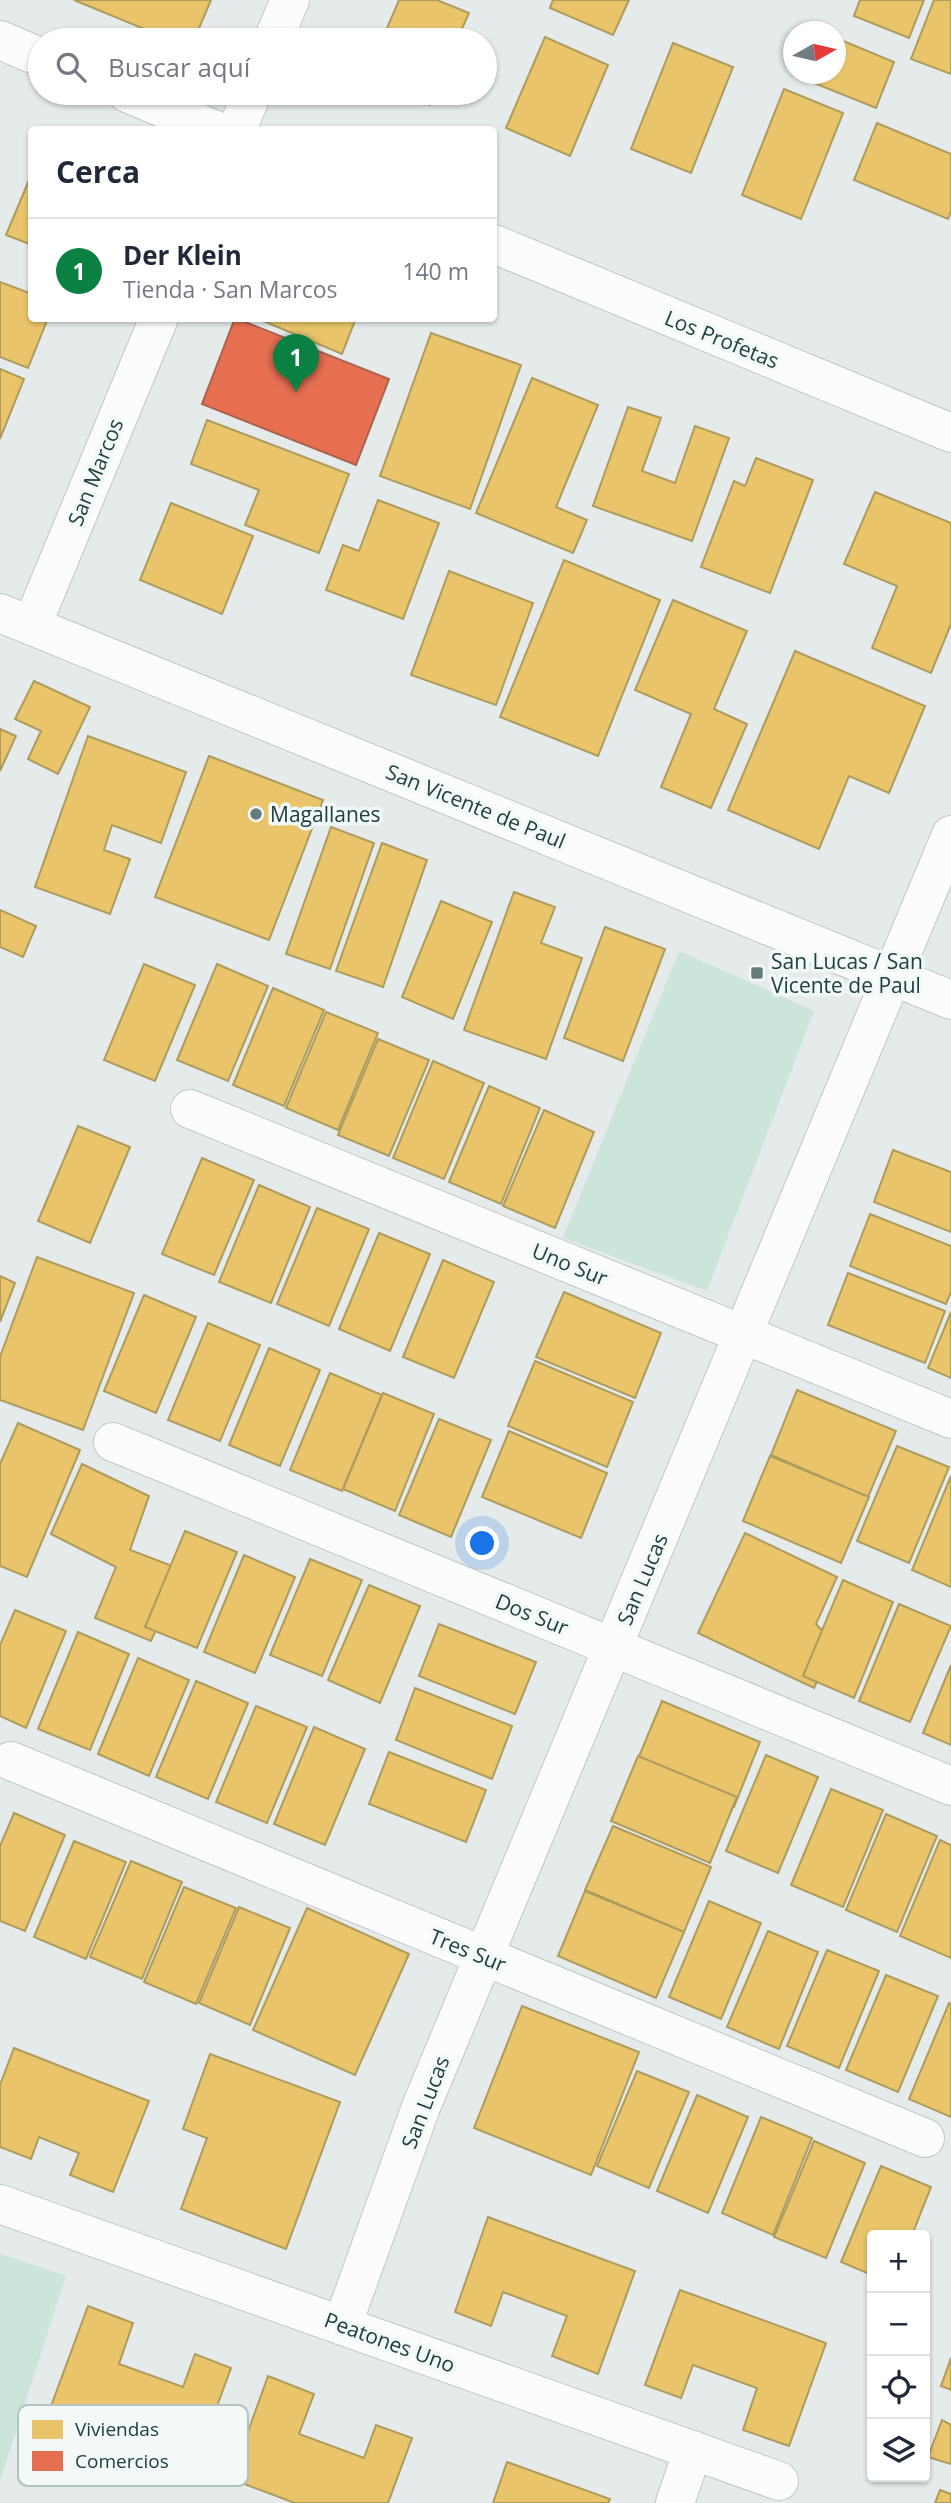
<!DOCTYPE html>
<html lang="es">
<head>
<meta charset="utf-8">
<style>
	body { margin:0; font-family:"Open Sans",sans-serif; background:#f2f2f3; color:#1f2937 }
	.controls { position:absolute; right:21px; bottom:21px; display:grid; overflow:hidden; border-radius:7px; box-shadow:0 2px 5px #0004 }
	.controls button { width:63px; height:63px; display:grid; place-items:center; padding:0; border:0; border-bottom:2px solid #e0e1e3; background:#fff; color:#1f2937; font:35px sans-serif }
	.compass { position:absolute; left:783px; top:21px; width:63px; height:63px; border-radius:50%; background:#fff; box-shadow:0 2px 5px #0004; rotate:82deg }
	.you { position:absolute; left:483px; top:1544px; width:24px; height:24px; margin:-18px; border:5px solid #fff; border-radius:50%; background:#1a73e8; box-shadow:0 0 0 10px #1a73e833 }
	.badge { display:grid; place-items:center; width:46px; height:46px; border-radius:50%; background:#0b8043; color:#fff; font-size:23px; font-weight:700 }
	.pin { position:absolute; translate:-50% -58px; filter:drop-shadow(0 2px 4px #0008) }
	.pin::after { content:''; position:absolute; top:37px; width:24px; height:21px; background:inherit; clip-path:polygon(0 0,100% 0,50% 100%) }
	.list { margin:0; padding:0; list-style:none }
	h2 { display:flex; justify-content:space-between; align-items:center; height:91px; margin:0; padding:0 28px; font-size:30px }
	h2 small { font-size:23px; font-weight:400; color:#747a83 }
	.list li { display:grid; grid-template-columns:46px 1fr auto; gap:21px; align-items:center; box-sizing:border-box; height:105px; padding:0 28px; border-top:2px solid #e0e1e3 }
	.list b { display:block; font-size:26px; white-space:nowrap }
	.list p { margin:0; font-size:23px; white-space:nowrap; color:#747a83 }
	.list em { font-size:23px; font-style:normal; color:#747a83 }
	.icon { flex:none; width:38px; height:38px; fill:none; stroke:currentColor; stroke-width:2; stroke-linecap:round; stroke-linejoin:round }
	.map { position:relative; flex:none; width:951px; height:2503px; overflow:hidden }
	.search { position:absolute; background:#fff; box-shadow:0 2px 5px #0004; left:28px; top:28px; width:469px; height:77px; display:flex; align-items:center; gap:18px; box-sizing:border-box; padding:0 24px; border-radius:38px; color:#747a83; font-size:26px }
	.panel { position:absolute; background:#fff; box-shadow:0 2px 5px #0004; left:28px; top:126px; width:469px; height:196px; border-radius:7px }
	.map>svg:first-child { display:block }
	.green { fill:#cce5db }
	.homes { fill:#e9c46a; stroke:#ad9c5d; stroke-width:2 }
	.shops { fill:#e76f51; stroke:#ab614c; stroke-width:2 }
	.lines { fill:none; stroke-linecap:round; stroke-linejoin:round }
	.minor-casing { stroke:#c2c7c7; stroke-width:40 }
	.tertiary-casing { stroke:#c2c7c7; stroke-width:40 }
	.minor { stroke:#fbfcfc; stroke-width:38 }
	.tertiary { stroke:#fbfcfc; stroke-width:38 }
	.poi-dot { fill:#657c7c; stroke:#f3f9f8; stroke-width:2.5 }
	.labels { text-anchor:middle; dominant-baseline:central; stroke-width:7; stroke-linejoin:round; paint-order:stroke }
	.street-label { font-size:21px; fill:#204040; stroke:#f3f9f8 }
	.poi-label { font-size:21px; fill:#204040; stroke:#f3f9f8; text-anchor:start }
	.key { fill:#f3f9f8; stroke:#b4c2c1; stroke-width:2 }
	.key-label { font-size:19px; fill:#204040 }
</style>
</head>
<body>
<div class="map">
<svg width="951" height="2503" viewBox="0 0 951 2503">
	<rect width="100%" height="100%" fill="#e5eaea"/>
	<!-- green -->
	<g class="green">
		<path d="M 679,951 L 814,1011 L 707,1291 L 563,1238 Z"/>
		<path d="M 0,2254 L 66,2276 L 0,2481 Z"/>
	</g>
	<!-- homes -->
	<g class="homes">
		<path d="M 74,0 L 211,0 L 194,40 L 171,40 Z"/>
		<path d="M 399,0 L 437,0 L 469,13 L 457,40 L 382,40 Z"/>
		<path d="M 553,0 L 629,0 L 613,35 L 550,8 Z"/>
		<path d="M 860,0 L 924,0 L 909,38 L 854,16 Z"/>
		<path d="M 934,0 L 951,0 L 951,74 L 911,59 Z"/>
		<path d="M 545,37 L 608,65 L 570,156 L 506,128 Z"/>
		<path d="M 836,38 L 894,62 L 876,108 L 799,77 L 800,74 L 836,74 Z"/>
		<path d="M 673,43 L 733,67 L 691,173 L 631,149 Z"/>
		<path d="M 784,89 L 843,113 L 801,219 L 742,195 Z"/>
		<path d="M 401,93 L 435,93 L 430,105 Z"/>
		<path d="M 877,123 L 951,154 L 951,211 L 948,219 L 854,180 Z"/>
		<path d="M 32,173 L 32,245 L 6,235 Z"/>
		<path d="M 0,282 L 32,294 L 32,318 L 48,318 L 28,368 L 0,357 Z"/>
		<path d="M 256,318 L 356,318 L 342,354 Z"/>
		<path d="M 431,333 L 521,365 L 470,509 L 380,476 Z"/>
		<path d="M 0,369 L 24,379 L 0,439 Z"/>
		<path d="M 532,378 L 598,405 L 556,507 L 587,520 L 573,553 L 476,513 Z"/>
		<path d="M 628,407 L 661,418 L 642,471 L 675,483 L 695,426 L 729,438 L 692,541 L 593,506 Z"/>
		<path d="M 207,420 L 349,474 L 319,553 L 245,525 L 259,490 L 191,464 Z"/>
		<path d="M 756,458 L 813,480 L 770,593 L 701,567 L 734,481 L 745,486 Z"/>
		<path d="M 875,492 L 951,523 L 951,624 L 931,673 L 872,648 L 897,586 L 844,564 Z"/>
		<path d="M 378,500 L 439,523 L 403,619 L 326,590 L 343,545 L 359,551 Z"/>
		<path d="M 171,503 L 253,536 L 222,614 L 140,580 Z"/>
		<path d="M 564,560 L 660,600 L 598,756 L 500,717 Z"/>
		<path d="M 449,571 L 533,603 L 496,705 L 411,675 Z"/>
		<path d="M 673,600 L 747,631 L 714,709 L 747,724 L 711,808 L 661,787 L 691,714 L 635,690 Z"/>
		<path d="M 795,651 L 925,706 L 889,793 L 849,776 L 819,849 L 728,810 Z"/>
		<path d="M 34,681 L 90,707 L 58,774 L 28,759 L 41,731 L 15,719 Z"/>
		<path d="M 0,729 L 16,736 L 0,771 Z"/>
		<path d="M 88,736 L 186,772 L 161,843 L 112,825 L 104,850 L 130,859 L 110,914 L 35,887 Z"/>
		<path d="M 209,756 L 323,800 L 269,940 L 155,897 Z"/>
		<path d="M 331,827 L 374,843 L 330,969 L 286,954 Z"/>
		<path d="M 382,843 L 427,860 L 383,987 L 336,971 Z"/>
		<path d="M 514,892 L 555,907 L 541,943 L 582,958 L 546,1059 L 464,1030 Z"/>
		<path d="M 441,901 L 492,922 L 453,1019 L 402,997 Z"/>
		<path d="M 0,910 L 36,926 L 23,957 L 0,947 Z"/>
		<path d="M 605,927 L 665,949 L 623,1061 L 564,1038 Z"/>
		<path d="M 144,964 L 195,985 L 155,1081 L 104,1060 Z"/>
		<path d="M 217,964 L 268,986 L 228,1081 L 177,1060 Z"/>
		<path d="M 273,988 L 324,1010 L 284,1106 L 233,1085 Z"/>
		<path d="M 326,1012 L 378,1033 L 338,1130 L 286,1108 Z"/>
		<path d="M 378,1039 L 429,1060 L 389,1156 L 338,1135 Z"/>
		<path d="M 433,1061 L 484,1083 L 444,1179 L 393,1158 Z"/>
		<path d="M 489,1086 L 540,1108 L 501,1204 L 449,1182 Z"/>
		<path d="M 544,1110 L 594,1132 L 555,1228 L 503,1206 Z"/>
		<path d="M 78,1126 L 130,1147 L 90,1243 L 38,1221 Z"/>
		<path d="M 893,1150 L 951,1172 L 951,1232 L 874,1202 Z"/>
		<path d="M 202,1158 L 254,1180 L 214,1275 L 162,1254 Z"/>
		<path d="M 259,1185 L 310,1207 L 271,1303 L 219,1282 Z"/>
		<path d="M 317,1208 L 369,1229 L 329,1326 L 277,1304 Z"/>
		<path d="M 870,1214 L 951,1246 L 951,1292 L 946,1304 L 850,1266 Z"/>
		<path d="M 379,1233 L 430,1254 L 390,1351 L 339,1329 Z"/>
		<path d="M 37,1257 L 134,1293 L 83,1430 L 0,1400 L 0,1357 Z"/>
		<path d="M 443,1260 L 494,1282 L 454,1378 L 403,1357 Z"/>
		<path d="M 848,1273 L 945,1311 L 925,1363 L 828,1325 Z"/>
		<path d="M 0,1276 L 15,1283 L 0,1322 Z"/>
		<path d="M 564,1292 L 661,1333 L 635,1398 L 536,1357 Z"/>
		<path d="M 144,1295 L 196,1317 L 156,1413 L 104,1391 Z"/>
		<path d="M 951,1312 L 951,1378 L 928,1368 Z"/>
		<path d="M 208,1323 L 260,1345 L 220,1441 L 168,1420 Z"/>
		<path d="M 269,1348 L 320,1370 L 280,1466 L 229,1445 Z"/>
		<path d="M 535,1361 L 633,1402 L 607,1467 L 508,1426 Z"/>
		<path d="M 330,1373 L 382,1395 L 342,1491 L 290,1470 Z"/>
		<path d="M 797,1390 L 896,1431 L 868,1497 L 771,1455 Z"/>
		<path d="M 383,1393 L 434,1414 L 395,1511 L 343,1489 Z"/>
		<path d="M 439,1419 L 491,1440 L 451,1537 L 399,1515 Z"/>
		<path d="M 18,1423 L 80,1450 L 27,1577 L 0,1566 L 0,1464 Z"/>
		<path d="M 509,1431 L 607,1473 L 581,1538 L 482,1497 Z"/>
		<path d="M 897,1446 L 949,1467 L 909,1563 L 857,1541 Z"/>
		<path d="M 770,1456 L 869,1497 L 841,1563 L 743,1521 Z"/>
		<path d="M 82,1464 L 149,1496 L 130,1550 L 183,1570 L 151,1641 L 95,1618 L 116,1567 L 51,1534 Z"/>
		<path d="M 951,1476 L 951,1587 L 912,1570 Z"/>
		<path d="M 185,1531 L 237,1552 L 197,1648 L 145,1627 Z"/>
		<path d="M 745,1533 L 837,1577 L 816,1624 L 835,1644 L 814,1688 L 698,1633 Z"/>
		<path d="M 244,1555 L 295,1577 L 255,1673 L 204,1652 Z"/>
		<path d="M 310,1559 L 362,1580 L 322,1676 L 270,1655 Z"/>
		<path d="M 843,1580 L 893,1602 L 854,1698 L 803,1676 Z"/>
		<path d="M 369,1585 L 420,1606 L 380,1703 L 328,1680 Z"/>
		<path d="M 899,1604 L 951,1626 L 910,1722 L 859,1701 Z"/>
		<path d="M 15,1610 L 66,1631 L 26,1728 L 0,1716 L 0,1645 Z"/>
		<path d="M 439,1624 L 536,1662 L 515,1714 L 419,1676 Z"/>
		<path d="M 78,1632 L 129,1654 L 90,1750 L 38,1729 Z"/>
		<path d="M 138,1658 L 189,1680 L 149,1776 L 98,1754 Z"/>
		<path d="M 951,1665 L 951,1745 L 923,1733 Z"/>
		<path d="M 196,1681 L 248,1703 L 208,1799 L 156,1777 Z"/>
		<path d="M 415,1688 L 512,1726 L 492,1779 L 396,1740 Z"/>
		<path d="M 662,1701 L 760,1742 L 734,1807 L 635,1766 Z"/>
		<path d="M 256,1706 L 307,1727 L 267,1823 L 216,1802 Z"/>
		<path d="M 314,1727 L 365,1749 L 325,1845 L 274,1824 Z"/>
		<path d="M 389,1752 L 486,1790 L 466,1842 L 369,1804 Z"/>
		<path d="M 766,1755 L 818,1777 L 778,1873 L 726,1851 Z"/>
		<path d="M 638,1756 L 737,1797 L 710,1863 L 611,1821 Z"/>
		<path d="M 831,1789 L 883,1810 L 843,1907 L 791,1885 Z"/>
		<path d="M 14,1813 L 65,1835 L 25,1931 L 0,1921 L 0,1846 Z"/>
		<path d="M 886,1814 L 937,1836 L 897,1932 L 846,1910 Z"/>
		<path d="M 613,1826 L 711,1867 L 684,1932 L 585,1890 Z"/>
		<path d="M 940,1840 L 951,1845 L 951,1958 L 900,1936 Z"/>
		<path d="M 74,1841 L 126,1862 L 86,1959 L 34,1937 Z"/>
		<path d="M 131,1861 L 182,1882 L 142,1979 L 90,1957 Z"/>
		<path d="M 184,1887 L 236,1908 L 196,2004 L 144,1982 Z"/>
		<path d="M 585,1891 L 684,1932 L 656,1998 L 558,1956 Z"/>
		<path d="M 709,1901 L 761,1923 L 721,2019 L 669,1997 Z"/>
		<path d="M 239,1907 L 290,1928 L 250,2025 L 199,2003 Z"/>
		<path d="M 307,1908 L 409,1954 L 355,2075 L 253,2030 Z"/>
		<path d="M 768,1931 L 818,1952 L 779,2049 L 727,2027 Z"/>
		<path d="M 827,1950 L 879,1971 L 839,2068 L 787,2046 Z"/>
		<path d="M 886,1975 L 938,1996 L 898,2092 L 846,2070 Z"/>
		<path d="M 949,2003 L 951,2004 L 951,2117 L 909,2099 Z"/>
		<path d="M 522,2006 L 639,2052 L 591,2175 L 474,2128 Z"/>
		<path d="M 14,2048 L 149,2101 L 113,2192 L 70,2175 L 79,2153 L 39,2137 L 31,2159 L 0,2147 L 0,2085 Z"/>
		<path d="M 210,2054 L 340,2102 L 286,2249 L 181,2209 L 207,2138 L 183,2129 Z"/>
		<path d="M 637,2071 L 689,2092 L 649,2188 L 597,2166 Z"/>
		<path d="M 697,2095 L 748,2117 L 708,2213 L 657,2191 Z"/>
		<path d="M 761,2117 L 812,2138 L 773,2235 L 722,2213 Z"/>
		<path d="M 814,2141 L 865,2163 L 826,2258 L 774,2237 Z"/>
		<path d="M 881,2166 L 931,2187 L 912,2235 L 872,2235 L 872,2275 L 841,2262 Z"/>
		<path d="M 488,2217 L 635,2271 L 598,2374 L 552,2356 L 567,2316 L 503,2292 L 491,2326 L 455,2312 Z"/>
		<path d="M 680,2290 L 826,2343 L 789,2446 L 743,2430 L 757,2388 L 693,2365 L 681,2398 L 645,2385 Z"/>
		<path d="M 88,2306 L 133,2323 L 119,2364 L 183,2387 L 195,2354 L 231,2368 L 196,2463 L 50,2409 Z"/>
		<path d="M 951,2358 L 951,2390 L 941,2386 Z"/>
		<path d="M 268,2376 L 314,2394 L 299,2434 L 364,2458 L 376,2425 L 412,2438 L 388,2503 L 295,2503 L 231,2479 Z"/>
		<path d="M 942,2420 L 951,2425 L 951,2464 L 928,2457 Z"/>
		<path d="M 507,2462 L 610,2499 L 608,2503 L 493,2503 Z"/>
		<path d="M 940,2490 L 951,2494 L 951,2503 L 935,2503 Z"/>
	</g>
	<!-- shops -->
	<path class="shops" d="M 235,318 L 389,379 L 356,465 L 202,404 Z"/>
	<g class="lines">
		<!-- minor casing -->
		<g class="minor-casing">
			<g id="minor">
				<path d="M 0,40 L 40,57"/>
				<path d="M 273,40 L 290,0"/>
				<path d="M 127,93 L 215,130"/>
				<path d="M 237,130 L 252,93"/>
				<path d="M 494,244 L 951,433"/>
				<path d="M 32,625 L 159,318"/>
				<path d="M 190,1109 L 951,1419"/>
				<path d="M 113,1442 L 951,1786"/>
				<path d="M 11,1761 L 925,2138"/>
				<path d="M 0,2204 L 779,2481"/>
				<path d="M 342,2326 L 421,2107 L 951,835"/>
				<path d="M 675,2503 L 693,2450"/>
			</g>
		</g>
		<!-- tertiary casing -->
		<g class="tertiary-casing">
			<path id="tertiary" d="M 0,613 L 951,1000"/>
		</g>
		<!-- minor -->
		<use href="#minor" class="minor"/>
		<!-- tertiary -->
		<use href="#tertiary" class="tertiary"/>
	</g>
	<!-- markers -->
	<g class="poi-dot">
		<circle cx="256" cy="814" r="7"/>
		<rect x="750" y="966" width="14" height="14" rx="3.5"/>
	</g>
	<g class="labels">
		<!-- street labels -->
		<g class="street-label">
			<text transform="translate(722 339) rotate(22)">Los Profetas</text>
			<text transform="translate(95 472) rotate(-68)">San Marcos</text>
			<text transform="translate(476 806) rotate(22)">San Vicente de Paul</text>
			<text transform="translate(570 1264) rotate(22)">Uno Sur</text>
			<text transform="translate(642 1579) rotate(-67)">San Lucas</text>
			<text transform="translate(532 1614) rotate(22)">Dos Sur</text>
			<text transform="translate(468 1950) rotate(22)">Tres Sur</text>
			<text transform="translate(425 2102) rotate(-69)">San Lucas</text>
			<text transform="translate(390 2342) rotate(20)">Peatones Uno</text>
		</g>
		<!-- poi labels -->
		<g class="poi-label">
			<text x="270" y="814">Magallanes</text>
			<text x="771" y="961">San Lucas / San<tspan x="771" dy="24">Vicente de Paul</tspan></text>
		</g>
	</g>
	<!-- legend -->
	<rect x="18" y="2405" width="230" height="81" rx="10" class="key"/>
	<rect x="32" y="2420" width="31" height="19" fill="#e9c46a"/>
	<rect x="32" y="2451" width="31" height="20" fill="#e76f51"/>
	<g class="key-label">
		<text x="75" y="2436">Viviendas</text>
		<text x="75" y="2468">Comercios</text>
	</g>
</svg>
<div class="controls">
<button>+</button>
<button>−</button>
<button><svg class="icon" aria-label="locate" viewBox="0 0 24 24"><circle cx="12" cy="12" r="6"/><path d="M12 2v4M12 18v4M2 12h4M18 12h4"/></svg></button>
<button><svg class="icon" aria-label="layers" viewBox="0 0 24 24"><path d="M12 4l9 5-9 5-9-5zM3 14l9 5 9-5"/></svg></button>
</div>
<svg class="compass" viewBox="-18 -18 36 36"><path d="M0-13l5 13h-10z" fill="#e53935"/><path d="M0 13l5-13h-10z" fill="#747a83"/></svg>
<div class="you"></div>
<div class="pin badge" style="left:296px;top:392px">1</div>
<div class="search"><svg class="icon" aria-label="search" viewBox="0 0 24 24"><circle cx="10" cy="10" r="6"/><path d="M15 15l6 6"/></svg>Buscar aquí</div>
<section class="panel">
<h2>Cerca<small></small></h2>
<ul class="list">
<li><span class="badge">1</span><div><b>Der Klein</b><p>Tienda · San Marcos</p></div><em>140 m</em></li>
</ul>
</section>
</div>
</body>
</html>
